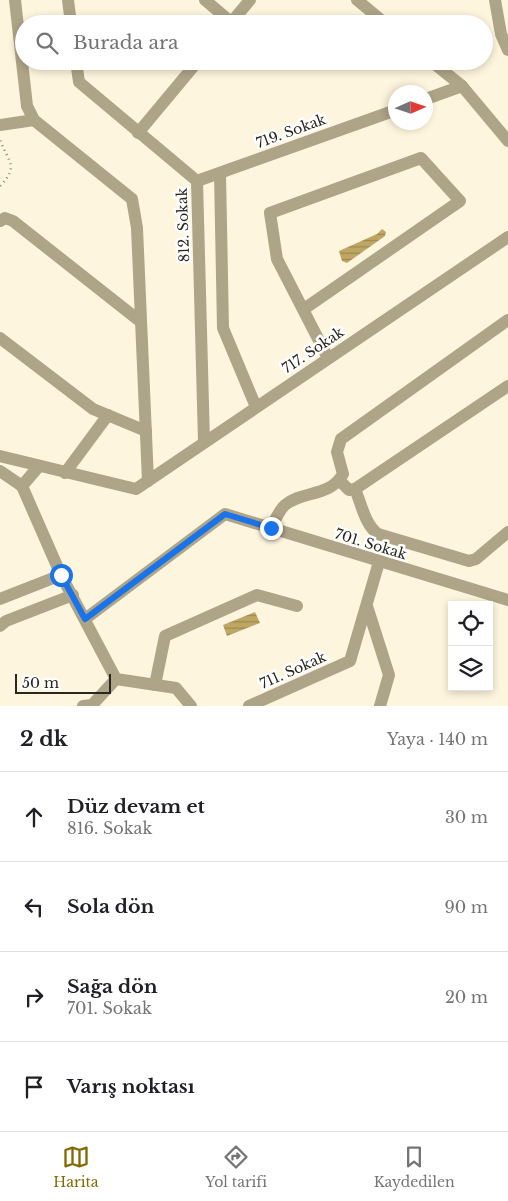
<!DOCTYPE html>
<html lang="tr">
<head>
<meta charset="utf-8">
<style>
	body { margin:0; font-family:"Libre Baskerville",serif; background:#f2f2f2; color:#202124 }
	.controls { position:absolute; right:15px; bottom:15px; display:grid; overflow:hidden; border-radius:0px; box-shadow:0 2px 8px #0003 }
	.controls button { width:45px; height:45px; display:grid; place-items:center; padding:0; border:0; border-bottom:1px solid #e0e0e0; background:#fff; color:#202124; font:25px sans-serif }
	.compass { position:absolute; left:388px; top:85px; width:45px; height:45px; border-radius:50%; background:#fff; box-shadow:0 2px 8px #0003; rotate:87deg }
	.scale { position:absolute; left:15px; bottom:12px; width:96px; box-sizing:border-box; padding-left:5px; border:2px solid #2a271f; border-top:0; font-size:14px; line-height:18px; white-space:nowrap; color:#2a271f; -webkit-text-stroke:4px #fff; paint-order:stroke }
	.stop { position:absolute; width:15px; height:15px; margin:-11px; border:4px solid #1a73e8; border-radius:50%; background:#fff }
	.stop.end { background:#1a73e8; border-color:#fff; box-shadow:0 1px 5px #0008 }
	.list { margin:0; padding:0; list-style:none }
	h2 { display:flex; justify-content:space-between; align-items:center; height:65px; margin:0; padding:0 20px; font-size:21px }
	h2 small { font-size:16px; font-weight:400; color:#757577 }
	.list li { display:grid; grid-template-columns:32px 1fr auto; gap:15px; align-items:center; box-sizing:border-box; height:90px; padding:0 20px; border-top:1px solid #e0e0e0 }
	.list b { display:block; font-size:19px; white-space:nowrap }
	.list p { margin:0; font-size:16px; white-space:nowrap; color:#757577 }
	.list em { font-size:16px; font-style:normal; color:#757577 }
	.icon { flex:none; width:28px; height:28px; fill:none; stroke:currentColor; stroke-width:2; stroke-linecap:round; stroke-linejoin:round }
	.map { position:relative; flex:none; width:508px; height:706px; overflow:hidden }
	.search { position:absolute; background:#fff; box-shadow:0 2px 8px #0003; left:15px; right:15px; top:15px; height:55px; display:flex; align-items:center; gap:12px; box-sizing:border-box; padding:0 18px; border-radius:28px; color:#757577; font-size:19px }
	.sheet { height:425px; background:#fff }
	nav { display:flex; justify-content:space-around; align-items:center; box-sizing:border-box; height:70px; border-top:1px solid #e0e0e0; background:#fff; font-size:14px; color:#757577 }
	nav a { display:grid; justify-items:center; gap:2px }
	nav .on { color:#846902 }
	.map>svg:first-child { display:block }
	.water { fill:url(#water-rules) }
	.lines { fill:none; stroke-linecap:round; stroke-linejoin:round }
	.path { stroke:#8a8576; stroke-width:2.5; stroke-dasharray:1 4; stroke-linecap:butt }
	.minor { stroke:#aea487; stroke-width:12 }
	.route { stroke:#1a73e8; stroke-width:6 }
	.labels { text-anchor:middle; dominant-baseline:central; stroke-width:5; stroke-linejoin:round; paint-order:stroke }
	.street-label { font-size:14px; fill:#2a271f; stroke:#fff }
</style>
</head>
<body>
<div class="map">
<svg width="508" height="706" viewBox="0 0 508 706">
	<defs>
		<pattern id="water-rules" width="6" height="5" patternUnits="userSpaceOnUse" patternTransform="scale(1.25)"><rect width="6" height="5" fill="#bfa763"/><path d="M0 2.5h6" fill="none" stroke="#9b8851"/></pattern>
	</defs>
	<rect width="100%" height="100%" fill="#fef5de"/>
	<!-- water -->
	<g class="water">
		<path d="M 382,229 L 386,232 L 385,236 L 347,263 L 342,261 L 339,251 L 377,234 Z"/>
		<path d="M 255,612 L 260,623 L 227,636 L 223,625 Z"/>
	</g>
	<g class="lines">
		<!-- path -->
		<path class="path" d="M 0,186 C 19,166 9,163 0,140 L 1,137"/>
		<!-- minor -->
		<g class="minor">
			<path d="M 15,0 L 27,106 L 34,120 L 132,199 L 137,228 L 148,481"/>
			<path d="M 68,0 L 71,24"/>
			<path d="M 205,0 L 231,22"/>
			<path d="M 357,0 L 386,24"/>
			<path d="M 495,0 L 501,34 L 508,50"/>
			<path d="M 230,24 L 250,0"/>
			<path d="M 76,61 L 79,82 L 197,181 L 204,442"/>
			<path d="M 431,61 L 462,86 L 508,141"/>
			<path d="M 426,99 L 462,86"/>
			<path d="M 0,125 L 34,120"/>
			<path d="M 138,133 L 198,61"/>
			<path d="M 220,173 L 223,328 L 256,407"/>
			<path d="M 197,181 L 396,110"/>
			<path d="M 0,221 L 5,218 L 13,221 L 141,322"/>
			<path d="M 304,309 L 460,201 L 421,158 L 270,213 L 277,259 L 328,358"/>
			<path d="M 0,338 L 93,409 L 146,431"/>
			<path d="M 0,456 L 136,489 L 508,237"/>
			<path d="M 0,471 L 22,486"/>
			<path d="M 65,473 L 108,415"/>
			<path d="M 339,480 L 349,490 L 355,489 L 508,386"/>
			<path d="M 22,486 L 61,575 L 116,679 L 176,688 L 191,706"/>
			<path d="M 22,486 L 39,466"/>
			<path d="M 355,489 C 361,503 365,525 378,534 L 469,561 L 476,559 L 508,532"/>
			<path d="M 271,528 C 275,521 279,510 285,505 C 303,490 329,498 343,474 L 337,452 L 341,439 L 508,320"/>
			<path d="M 0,599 L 61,575"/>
			<path d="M 367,606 L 389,675 L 380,706"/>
			<path d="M 85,619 L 225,514 L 508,600"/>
			<path d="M 0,626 L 6,621 L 73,595"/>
			<path d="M 155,685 L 165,636 L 257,595 L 297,606"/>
			<path d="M 83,706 L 92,705 L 116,679"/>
			<path d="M 249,706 L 350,661 L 379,562"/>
		</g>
	</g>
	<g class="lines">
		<!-- route -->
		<path class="route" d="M 61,575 L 85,619 L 225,514 L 271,528"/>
	</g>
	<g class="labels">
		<!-- street labels -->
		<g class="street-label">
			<text transform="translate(291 131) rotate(-20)">719. Sokak</text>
			<text transform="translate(183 225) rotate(-92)">812. Sokak</text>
			<text transform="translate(313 350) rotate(-34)">717. Sokak</text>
			<text transform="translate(371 544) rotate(17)">701. Sokak</text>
			<text transform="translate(293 670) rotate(-24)">711. Sokak</text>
		</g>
	</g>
</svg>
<div class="controls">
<button><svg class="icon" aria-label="locate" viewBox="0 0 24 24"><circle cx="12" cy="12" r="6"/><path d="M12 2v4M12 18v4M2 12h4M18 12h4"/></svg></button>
<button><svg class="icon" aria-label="layers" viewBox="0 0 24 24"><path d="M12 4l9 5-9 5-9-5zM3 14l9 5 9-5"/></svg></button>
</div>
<svg class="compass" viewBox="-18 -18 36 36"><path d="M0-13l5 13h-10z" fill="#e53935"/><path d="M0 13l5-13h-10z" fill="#757577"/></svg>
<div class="scale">50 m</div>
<div class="stop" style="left:61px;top:575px"></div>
<div class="stop end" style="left:271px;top:528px"></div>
<div class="search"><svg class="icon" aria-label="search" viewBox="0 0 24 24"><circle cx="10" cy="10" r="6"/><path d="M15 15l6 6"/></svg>Burada ara</div>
</div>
<section class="sheet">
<h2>2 dk<small>Yaya · 140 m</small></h2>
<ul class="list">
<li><svg class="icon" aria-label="ahead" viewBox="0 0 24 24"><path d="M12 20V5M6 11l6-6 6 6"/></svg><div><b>Düz devam et</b><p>816. Sokak</p></div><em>30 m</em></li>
<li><svg class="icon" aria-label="left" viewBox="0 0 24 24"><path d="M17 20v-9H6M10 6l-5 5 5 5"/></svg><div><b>Sola dön</b></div><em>90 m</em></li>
<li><svg class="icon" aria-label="right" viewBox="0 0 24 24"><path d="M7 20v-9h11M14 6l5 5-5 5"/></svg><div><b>Sağa dön</b><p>701. Sokak</p></div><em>20 m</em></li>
<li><svg class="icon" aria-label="arrive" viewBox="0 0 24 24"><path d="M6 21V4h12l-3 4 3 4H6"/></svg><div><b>Varış noktası</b></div></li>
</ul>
</section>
<nav>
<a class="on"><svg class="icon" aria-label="map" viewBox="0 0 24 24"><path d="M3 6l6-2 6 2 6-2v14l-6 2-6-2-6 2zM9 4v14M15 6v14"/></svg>Harita</a>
<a><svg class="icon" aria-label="directions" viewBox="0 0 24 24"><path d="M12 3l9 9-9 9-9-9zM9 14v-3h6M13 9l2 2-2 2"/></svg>Yol tarifi</a>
<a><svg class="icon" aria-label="saved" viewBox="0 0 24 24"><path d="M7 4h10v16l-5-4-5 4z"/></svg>Kaydedilen</a>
</nav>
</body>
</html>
